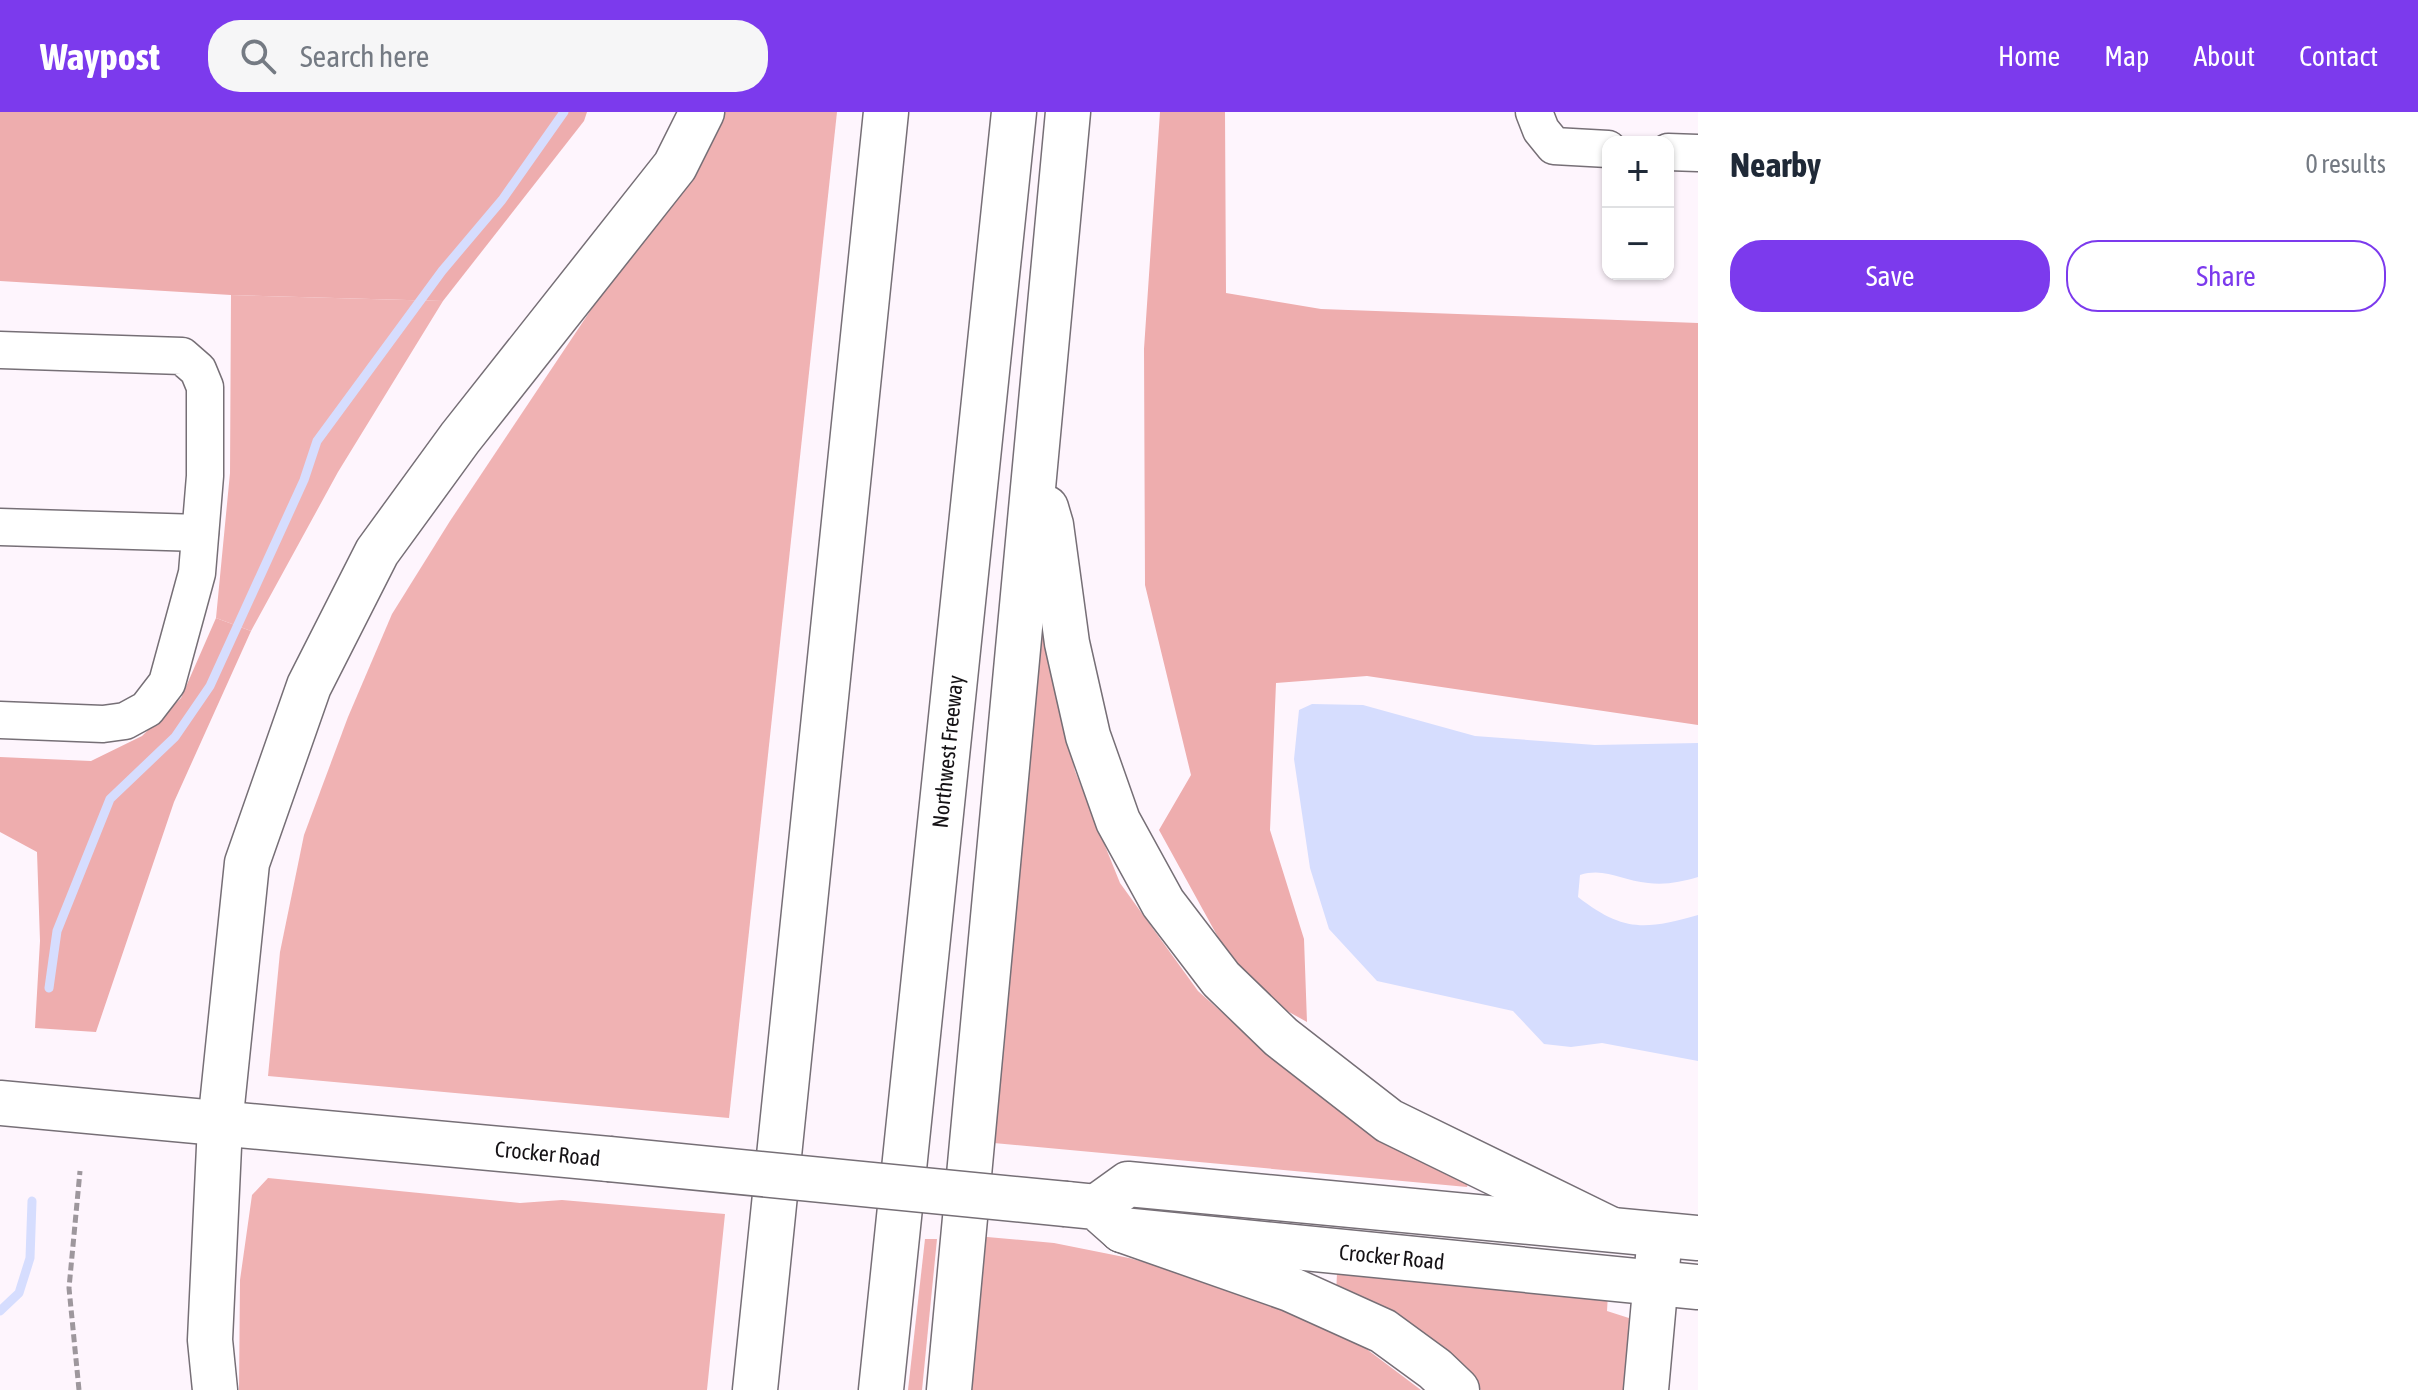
<!DOCTYPE html>
<html lang="en">
<head>
<meta charset="utf-8">
<style>
	body { margin:0; font-family:"Asap Condensed",sans-serif; background:#f6f6f7; color:#1f2937 }
	.controls { position:absolute; right:24px; top:24px; display:grid; overflow:hidden; border-radius:16px; box-shadow:0 2px 6px #0004 }
	.controls button { width:72px; height:72px; display:grid; place-items:center; padding:0; border:0; border-bottom:2px solid #e0e1e3; background:#fff; color:#1f2937; font:40px sans-serif }
	.list { margin:0; padding:0; list-style:none }
	h2 { display:flex; justify-content:space-between; align-items:center; height:104px; margin:0; padding:0 32px; font-size:34px }
	h2 small { font-size:26px; font-weight:400; color:#747a83 }
	.actions { display:flex; gap:16px; padding:24px 32px }
	.actions a { flex:1; padding:18px 0; border:2px solid #7c3aed; border-radius:32px; text-align:center; font-size:28px; color:#7c3aed }
	.actions .main { background:#7c3aed; color:#fff }
	.icon { flex:none; width:44px; height:44px; fill:none; stroke:currentColor; stroke-width:2; stroke-linecap:round; stroke-linejoin:round }
	.map { position:relative; flex:none; width:1698px; height:1278px; overflow:hidden }
	header { display:flex; align-items:center; gap:48px; box-sizing:border-box; height:112px; padding:0 40px; background:#7c3aed; color:#fff }
	header strong { font-size:38px }
	nav { display:flex; gap:44px; margin-inline-start:auto; font-size:28px }
	.search { width:560px; height:72px; background:#f6f6f7; display:flex; align-items:center; gap:20px; box-sizing:border-box; padding:0 28px; border-radius:32px; color:#747a83; font-size:30px }
	main { display:flex }
	aside { flex:1; background:#fff }
	.map>svg:first-child { display:block }
	.green { fill:#f0b2b3 }
	.forest { fill:#eeadae }
	.water { fill:#d6ddfe }
	.lines { fill:none; stroke-linecap:round; stroke-linejoin:round }
	.stream { stroke:#d6ddfe; stroke-width:9 }
	.minor-casing { stroke:#766f76; stroke-width:39 }
	.major-casing { stroke:#766f76; stroke-width:47 }
	.highway-casing { stroke:#766f76; stroke-width:47 }
	.path { stroke:#9e979d; stroke-width:5; stroke-dasharray:8 4; stroke-linecap:butt }
	.minor { stroke:#fff; stroke-width:36 }
	.major { stroke:#fff; stroke-width:44 }
	.highway { stroke:#fff; stroke-width:44 }
	.major-bridge-casing { stroke:#766f76; stroke-width:47; stroke-linecap:butt }
	.major-bridge { stroke:#fff; stroke-width:44 }
	.labels { text-anchor:middle; dominant-baseline:central; stroke-width:6; stroke-linejoin:round; paint-order:stroke }
	.street-label { font-size:22px; fill:#151215; stroke:#fff }
</style>
</head>
<body>
<header>
<strong>Waypost</strong>
<div class="search"><svg class="icon" aria-label="search" viewBox="0 0 24 24"><circle cx="10" cy="10" r="6"/><path d="M15 15l6 6"/></svg>Search here</div>
<nav><a>Home</a><a>Map</a><a>About</a><a>Contact</a></nav>
</header>
<main>
<div class="map">
<svg width="1698" height="1278" viewBox="0 0 1698 1278">
	<rect width="100%" height="100%" fill="#fef5fd"/>
	<!-- green -->
	<g class="green">
		<path d="M 723,0 L 837,0 L 729,1006 L 268,964 L 280,840 L 304,723 L 348,605 L 392,502 L 450,409 Z"/>
		<path d="M 231,183 L 443,189 L 338,360 L 251,519 L 216,506 L 230,361 Z"/>
		<path d="M 1042,504 L 1075,659 L 1120,771 L 1198,879 L 1291,962 L 1404,1037 L 1471,1061 L 1467,1075 L 983,1030 Z"/>
		<path d="M 268,1066 L 520,1091 L 562,1088 L 725,1102 L 707,1278 L 239,1278 L 240,1168 L 252,1083 Z"/>
		<path d="M 976,1124 L 1054,1131 L 1129,1146 L 1266,1184 L 1328,1208 L 1421,1278 L 962,1278 Z"/>
		<path d="M 925,1127 L 937,1127 L 922,1278 L 908,1278 Z"/>
		<path d="M 1337,1161 L 1608,1182 L 1607,1199 L 1632,1207 L 1628,1278 L 1481,1278 L 1464,1261 L 1336,1182 Z"/>
	</g>
	<!-- forest -->
	<g class="forest">
		<path d="M 0,0 L 587,0 L 584,9 L 443,189 L 231,183 L 0,169 Z"/>
		<path d="M 1160,0 L 1225,0 L 1226,181 L 1321,197 L 1698,211 L 1698,613 L 1367,564 L 1276,571 L 1270,718 L 1304,827 L 1307,910 L 1246,876 L 1159,718 L 1191,663 L 1145,473 L 1144,237 Z"/>
		<path d="M 216,506 L 251,519 L 174,690 L 96,920 L 35,916 L 40,829 L 37,740 L 0,720 L 0,645 L 91,649 L 142,624 L 181,586 Z"/>
	</g>
	<!-- water -->
	<path class="water" d="M 1312,592 L 1363,593 L 1475,624 L 1595,633 L 1698,631 L 1698,765 C 1681,770 1666,773 1648,771 C 1623,769 1605,755 1580,763 L 1578,785 C 1623,820 1645,818 1698,803 L 1698,949 L 1602,931 L 1571,935 L 1544,932 L 1513,899 L 1377,869 L 1329,817 L 1310,756 L 1294,647 L 1299,598 Z"/>
	<g class="lines">
		<!-- stream -->
		<g class="stream">
			<path d="M 49,876 L 57,819 L 110,687 L 175,625 L 210,574 L 304,368 L 317,329 L 442,159 L 502,88 L 564,0"/>
			<path d="M 0,1199 L 19,1181 L 30,1146 L 32,1089"/>
		</g>
		<!-- minor casing -->
		<g class="minor-casing">
			<g id="minor">
				<path d="M 1534,0 L 1541,18 L 1554,34 L 1608,37"/>
				<path d="M 1668,40 L 1698,41"/>
				<path d="M 0,238 L 182,244 L 198,258 L 205,275 L 205,364 L 197,461 L 167,571 L 147,597 L 125,609 L 103,612 L 0,608"/>
				<path d="M 0,415 L 200,421"/>
			</g>
		</g>
		<!-- major casing -->
		<g class="major-casing">
			<g id="major">
				<path id="s1" d="M 0,991 L 609,1047"/>
				<path id="s2" d="M 1066,1092 L 1096,1095 L 1122,1118 L 1698,1175"/>
				<path d="M 1096,1095 L 1128,1072 L 1698,1126"/>
			</g>
		</g>
		<!-- highway casing -->
		<g class="highway-casing">
			<g id="highway">
				<path d="M 1046,396 L 1051,413 L 1067,531 L 1088,624 L 1118,709 L 1163,791 L 1221,867 L 1281,925 L 1389,1009 L 1610,1117"/>
				<path d="M 1122,1118 L 1290,1177 L 1383,1219 L 1435,1257 L 1457,1278"/>
				<path d="M 215,1278 L 210,1228 L 220,1013 L 247,751 L 309,574 L 377,440 L 460,326 L 675,54 L 702,0"/>
				<path d="M 755,1278 L 886,0"/>
				<path id="s3" d="M 881,1278 L 1014,0"/>
				<path d="M 949,1278 L 1068,0"/>
				<path d="M 1646,1278 L 1660,1123"/>
			</g>
		</g>
		<!-- path -->
		<path class="path" d="M 79,1278 L 69,1176 L 80,1059"/>
		<!-- minor -->
		<use href="#minor" class="minor"/>
		<!-- major -->
		<use href="#major" class="major"/>
		<!-- highway -->
		<use href="#highway" class="highway"/>
		<!-- major-bridge casing -->
		<g class="major-bridge-casing">
			<path id="major-bridge" d="M 609,1047 L 1066,1092"/>
		</g>
		<!-- major-bridge -->
		<use href="#major-bridge" class="major-bridge"/>
	</g>
	<g class="labels">
		<!-- street labels -->
		<g class="street-label">
			<text stroke="none"><textPath href="#s3" startOffset="642">Northwest Freeway</textPath></text>
			<text stroke="none"><textPath href="#s1" startOffset="550">Crocker Road</textPath></text>
			<text stroke="none"><textPath href="#s2" startOffset="336">Crocker Road</textPath></text>
		</g>
	</g>
</svg>
<div class="controls">
<button>+</button>
<button>−</button>
</div>
</div>
<aside>
<h2>Nearby<small>0 results</small></h2>
<ul class="list">
</ul>
<div class="actions"><a class="main">Save</a><a>Share</a></div>
</aside>
</main>
</body>
</html>
